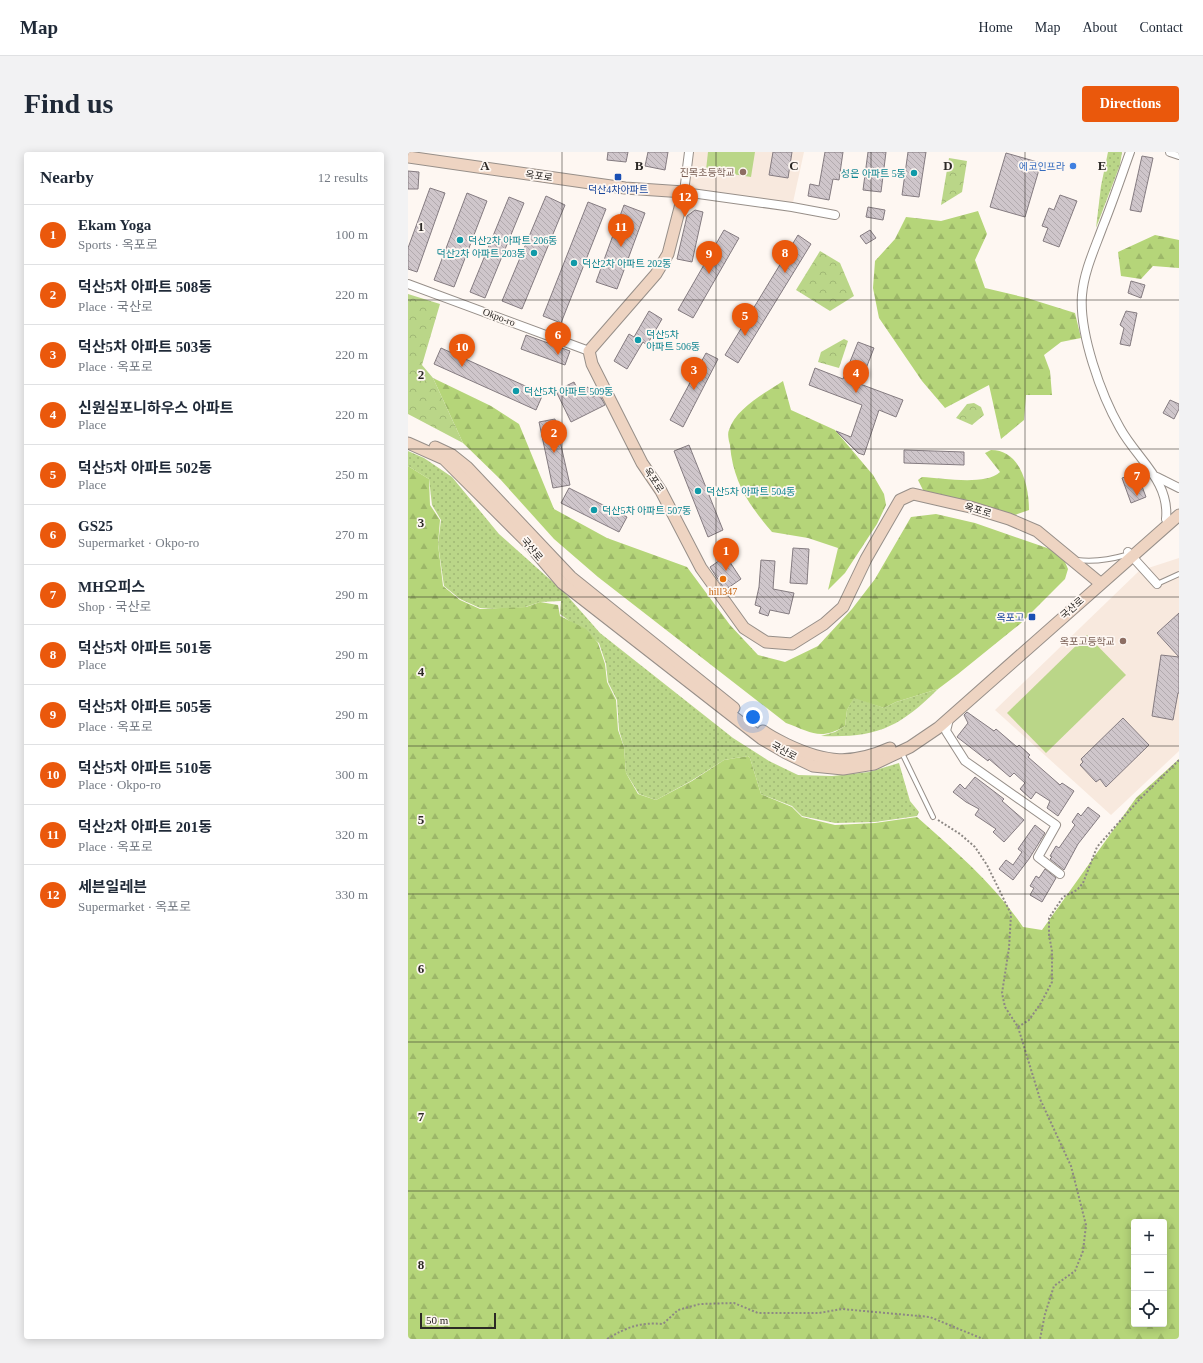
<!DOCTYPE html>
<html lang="en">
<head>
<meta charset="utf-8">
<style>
	body { margin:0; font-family:"Times New Roman","Noto Sans KR",serif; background:#f2f2f3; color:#1f2937 }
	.controls { position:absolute; right:12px; bottom:12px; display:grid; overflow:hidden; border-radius:4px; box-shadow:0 2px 10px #0003 }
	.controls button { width:36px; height:36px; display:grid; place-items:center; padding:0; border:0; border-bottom:1px solid #e0e1e3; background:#fff; color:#1f2937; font:20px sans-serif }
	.scale { position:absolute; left:12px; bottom:10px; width:76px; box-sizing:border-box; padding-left:4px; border:2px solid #2c2926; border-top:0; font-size:11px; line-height:14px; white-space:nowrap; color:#2c2926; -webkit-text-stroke:3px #fef7f2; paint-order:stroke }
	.you { position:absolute; left:345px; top:565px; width:14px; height:14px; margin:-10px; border:3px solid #fff; border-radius:50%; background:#1a73e8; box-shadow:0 0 0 6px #1a73e833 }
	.badge { display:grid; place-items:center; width:26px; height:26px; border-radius:50%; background:#ea580c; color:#fff; font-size:13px; font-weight:700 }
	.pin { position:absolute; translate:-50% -33px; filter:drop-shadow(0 1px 2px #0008) }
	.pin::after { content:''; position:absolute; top:21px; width:14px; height:12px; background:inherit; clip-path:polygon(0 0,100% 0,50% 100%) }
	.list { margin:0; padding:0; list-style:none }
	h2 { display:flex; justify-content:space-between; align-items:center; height:52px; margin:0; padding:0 16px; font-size:17px }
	h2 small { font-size:13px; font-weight:400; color:#747a83 }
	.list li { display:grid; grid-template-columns:26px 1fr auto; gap:12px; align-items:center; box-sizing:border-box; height:60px; padding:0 16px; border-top:1px solid #e0e1e3 }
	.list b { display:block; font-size:15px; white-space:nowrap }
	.list p { margin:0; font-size:13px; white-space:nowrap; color:#747a83 }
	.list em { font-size:13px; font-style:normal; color:#747a83 }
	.icon { flex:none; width:22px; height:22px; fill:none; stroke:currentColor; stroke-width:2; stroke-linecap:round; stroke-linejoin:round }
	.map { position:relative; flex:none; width:771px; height:1187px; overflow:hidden; border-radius:4px }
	header { display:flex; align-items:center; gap:24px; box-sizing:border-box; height:56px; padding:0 20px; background:#fff; border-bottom:1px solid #e0e1e3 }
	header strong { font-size:19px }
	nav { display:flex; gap:22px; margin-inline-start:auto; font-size:14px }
	.intro { display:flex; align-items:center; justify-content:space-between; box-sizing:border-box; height:96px; padding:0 24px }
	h1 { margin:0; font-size:28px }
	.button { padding:10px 18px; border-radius:4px; background:#ea580c; color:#fff; font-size:14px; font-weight:700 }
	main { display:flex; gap:24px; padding:0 24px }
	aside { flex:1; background:#fff; border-radius:4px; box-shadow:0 2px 10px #0003 }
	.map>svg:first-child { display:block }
	.built { fill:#f8e9de }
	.grass { fill:url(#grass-dots) }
	.forest { fill:url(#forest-firs); fill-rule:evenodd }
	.park { fill:url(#park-crowns) }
	.pitch { fill:#bad688 }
	.building { fill:url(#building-back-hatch); stroke:#847b80 }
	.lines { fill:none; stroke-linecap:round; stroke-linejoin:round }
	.lane-casing { stroke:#978f89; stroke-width:6 }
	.street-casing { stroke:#978f89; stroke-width:10 }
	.secondary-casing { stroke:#978f89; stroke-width:13 }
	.path { stroke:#8d8884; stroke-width:2; stroke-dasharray:2 2; stroke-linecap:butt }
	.lane { stroke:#fff; stroke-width:4 }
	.street { stroke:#fff; stroke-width:8 }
	.secondary { stroke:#eed4c2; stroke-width:11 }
	.grid { fill:none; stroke:#2c2926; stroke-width:1; stroke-opacity:0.55 }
	.shop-dot { fill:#3f7fe0; stroke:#fef7f2; stroke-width:1.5 }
	.education-dot { fill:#8d6e63; stroke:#fef7f2; stroke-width:1.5 }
	.culture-dot { fill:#0f9aa8; stroke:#fef7f2; stroke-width:1.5 }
	.transit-dot { fill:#1a4fb4; stroke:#fef7f2; stroke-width:1.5 }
	.food-dot { fill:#e8710a; stroke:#fef7f2; stroke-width:1.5 }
	.labels { text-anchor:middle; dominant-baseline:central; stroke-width:3.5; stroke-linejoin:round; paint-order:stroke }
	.shop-label { font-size:10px; fill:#366cbe; stroke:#fef7f2; text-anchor:end }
	.education-label { font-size:10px; fill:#785e54; stroke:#fef7f2; text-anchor:end }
	.culture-label { font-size:10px; fill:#0d838f; stroke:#fef7f2; text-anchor:start }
	.street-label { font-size:10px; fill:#2c2926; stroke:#fef7f2 }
	.transit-label { font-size:10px; fill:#164399; stroke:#fef7f2 }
	.food-label { font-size:10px; fill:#c56008; stroke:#fef7f2 }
	.grid-label { font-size:13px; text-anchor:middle; font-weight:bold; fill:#2c2926; stroke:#fef7f2; stroke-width:3.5; stroke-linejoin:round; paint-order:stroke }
</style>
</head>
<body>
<header>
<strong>Map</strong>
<nav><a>Home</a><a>Map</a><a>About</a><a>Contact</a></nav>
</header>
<div class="intro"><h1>Find us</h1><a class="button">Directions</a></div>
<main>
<aside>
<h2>Nearby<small>12 results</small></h2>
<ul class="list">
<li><span class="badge">1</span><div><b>Ekam Yoga</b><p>Sports · 옥포로</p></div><em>100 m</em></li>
<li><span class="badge">2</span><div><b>덕산5차 아파트 508동</b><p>Place · 국산로</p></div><em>220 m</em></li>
<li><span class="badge">3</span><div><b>덕산5차 아파트 503동</b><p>Place · 옥포로</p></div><em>220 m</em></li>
<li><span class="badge">4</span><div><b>신원심포니하우스 아파트</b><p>Place</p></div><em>220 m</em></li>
<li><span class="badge">5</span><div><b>덕산5차 아파트 502동</b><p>Place</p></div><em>250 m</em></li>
<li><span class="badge">6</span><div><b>GS25</b><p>Supermarket · Okpo-ro</p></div><em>270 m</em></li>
<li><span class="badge">7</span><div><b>MH오피스</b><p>Shop · 국산로</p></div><em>290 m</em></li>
<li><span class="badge">8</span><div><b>덕산5차 아파트 501동</b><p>Place</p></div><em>290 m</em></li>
<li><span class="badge">9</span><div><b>덕산5차 아파트 505동</b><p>Place · 옥포로</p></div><em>290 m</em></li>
<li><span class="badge">10</span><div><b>덕산5차 아파트 510동</b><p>Place · Okpo-ro</p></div><em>300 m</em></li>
<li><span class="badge">11</span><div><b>덕산2차 아파트 201동</b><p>Place · 옥포로</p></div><em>320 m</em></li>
<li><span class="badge">12</span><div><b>세븐일레븐</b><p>Supermarket · 옥포로</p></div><em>330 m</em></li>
</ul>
</aside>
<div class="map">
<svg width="771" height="1187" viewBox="0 0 771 1187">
	<defs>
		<pattern id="grass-dots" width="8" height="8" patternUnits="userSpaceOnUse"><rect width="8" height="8" fill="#bad688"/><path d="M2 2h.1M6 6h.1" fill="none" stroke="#a0b875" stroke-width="1.8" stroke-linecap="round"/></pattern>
		<pattern id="forest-firs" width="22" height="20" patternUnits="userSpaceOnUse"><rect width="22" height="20" fill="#b5d579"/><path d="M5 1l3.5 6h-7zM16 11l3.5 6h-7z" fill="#9cb768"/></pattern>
		<pattern id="park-crowns" width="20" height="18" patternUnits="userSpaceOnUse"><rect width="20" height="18" fill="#bad688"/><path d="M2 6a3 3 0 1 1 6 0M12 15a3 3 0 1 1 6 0" fill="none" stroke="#a0b875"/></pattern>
		<pattern id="building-back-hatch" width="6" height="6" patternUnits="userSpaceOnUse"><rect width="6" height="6" fill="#cfc6cb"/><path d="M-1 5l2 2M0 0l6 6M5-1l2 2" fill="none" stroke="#b2aaae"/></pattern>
	</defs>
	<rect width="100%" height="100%" fill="#fef7f2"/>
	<!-- built -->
	<g class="built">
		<path d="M 281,0 L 396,0 L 384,55 L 276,40 Z"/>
		<path d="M 771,406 L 771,599 L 703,663 L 587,558 L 731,419 Z"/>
	</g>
	<!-- grass -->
	<g class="grass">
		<path d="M 700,0 L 714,0 L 712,13 L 688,76 L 693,34 Z"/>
		<path d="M 0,299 L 16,306 L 44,325 L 91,382 L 156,440 L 192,481 L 325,586 L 361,609 L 390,623 L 424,624 L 461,620 L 491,611 L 502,649 L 511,660 L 509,664 L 467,670 L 427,671 L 394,664 L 384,654 L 353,642 L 342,606 L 340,604 L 316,608 L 283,629 L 248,648 L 231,642 L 218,621 L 216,595 L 211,578 L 209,548 L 200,530 L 198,512 L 191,491 L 152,462 L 153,449 L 132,450 L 117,455 L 97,457 L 72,456 L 52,447 L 36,434 L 30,392 L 33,368 L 24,353 L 21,327 L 0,314 Z"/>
		<path d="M 530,537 C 491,576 468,586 413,584 L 427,580 L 437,574 L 439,558 L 446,545 L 476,556 L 488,550 Z"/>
	</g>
	<!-- forest -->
	<g class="forest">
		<path d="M 570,59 L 579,82 L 567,108 L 577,136 L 619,146 L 667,161 L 673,186 L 653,190 L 636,203 L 642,219 L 644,243 L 618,243 L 616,268 L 593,287 L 581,233 L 537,256 L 514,229 L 471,166 L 465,136 L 467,109 L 487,87 L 498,65 L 533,69 Z"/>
		<path d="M 747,83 L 771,88 L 771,116 L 745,114 L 733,127 L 713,124 L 710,100 Z"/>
		<path d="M 25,226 L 83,254 L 111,272 L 146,357 L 199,386 L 279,415 L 322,473 L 350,503 L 377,510 L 410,494 L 444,457 L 467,427 L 503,365 L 528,362 L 567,371 L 642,397 L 654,403 L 660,417 L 657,427 L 612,472 L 550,522 L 530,537 L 488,550 L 476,556 L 446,546 L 439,558 L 437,574 C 412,589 403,580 378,571 L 190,425 L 146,387 L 92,327 L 55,291 Z"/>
		<path d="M 375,229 L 383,258 L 427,278 L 465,323 L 476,342 L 478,353 L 469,372 L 437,421 L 420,438 L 430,396 L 400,386 L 364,380 C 341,353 325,330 322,293 C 321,289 319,282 321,278 C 328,256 357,241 375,229 Z"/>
		<path d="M 583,298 C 613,298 621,334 621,358 L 604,364 L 516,340 L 510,328 L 514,325 C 534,326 577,334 592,320 L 577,301 Z"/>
		<path d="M 0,314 L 21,327 L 22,353 L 32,368 L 30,392 L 35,434 L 52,448 L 72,457 L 118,455 L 132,450 L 150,453 L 152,464 L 178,477 L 190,491 L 197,512 L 199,530 L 208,548 L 210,578 L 216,595 L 218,621 L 230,642 L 248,648 L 284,629 L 316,608 L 340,604 L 342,606 L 353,642 L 384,655 L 394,665 L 427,673 L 467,671 L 509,665 C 547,699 586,732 615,775 L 634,778 L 728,646 L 771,607 L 771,1187 L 0,1187 ZM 726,1070 L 756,1070 L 756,1172 L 726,1172 Z"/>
	</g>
	<!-- park -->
	<g class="park">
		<path d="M 541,6 L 559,9 L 554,40 L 533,53 Z"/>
		<path d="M 412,99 L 432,111 L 446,144 L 422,159 L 388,138 Z"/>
		<path d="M 0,142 L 32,152 L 14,213 L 25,226 L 55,291 L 0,262 Z"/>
		<path d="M 436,187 L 440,189 L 431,216 L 410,210 L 413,200 Z"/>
		<path d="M 566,251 L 573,255 L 576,263 L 564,273 L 548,266 L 559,252 Z"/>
	</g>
	<!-- pitch -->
	<g class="pitch">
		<path d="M 300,0 L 347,0 L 343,25 L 298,18 Z"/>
		<path d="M 679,483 L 718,523 L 638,601 L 599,561 Z"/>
	</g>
	<!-- building -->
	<g class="building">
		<path d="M 200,0 L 220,0 L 218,10 L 199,8 Z"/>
		<path d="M 240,0 L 260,0 L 257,18 L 237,14 Z"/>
		<path d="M 365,0 L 384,0 L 380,26 L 361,23 Z"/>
		<path d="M 417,0 L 435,0 L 431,28 L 425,27 L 421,48 L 400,44 L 402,32 L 411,34 Z"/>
		<path d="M 460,0 L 478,0 L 473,40 L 455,38 Z"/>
		<path d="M 500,0 L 518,0 L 511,45 L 494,43 Z"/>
		<path d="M 598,1 L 633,11 L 617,65 L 582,55 Z"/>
		<path d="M 734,4 L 745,6 L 733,60 L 722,58 Z"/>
		<path d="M 0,19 L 11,20 L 10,37 L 0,37 Z"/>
		<path d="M 22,36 L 37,41 L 9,120 L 0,117 L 0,96 Z"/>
		<path d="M 59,41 L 79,49 L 46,135 L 26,128 Z"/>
		<path d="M 652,43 L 669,49 L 651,95 L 635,89 L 640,76 L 634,74 L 641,56 L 646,58 Z"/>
		<path d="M 138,44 L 157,53 L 114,157 L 94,149 Z"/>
		<path d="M 101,45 L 116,51 L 77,146 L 62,140 Z"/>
		<path d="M 180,50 L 198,57 L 153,171 L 135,164 Z"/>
		<path d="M 216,53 L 237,61 L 209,137 L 188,130 Z"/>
		<path d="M 460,55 L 477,58 L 475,68 L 458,65 Z"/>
		<path d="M 287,58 L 295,60 L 284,110 L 269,107 L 279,64 Z"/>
		<path d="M 316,78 L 331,86 L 285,166 L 270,158 Z"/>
		<path d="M 462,78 L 468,86 L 458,92 L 452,84 Z"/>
		<path d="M 390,83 L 403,92 L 330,211 L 317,203 Z"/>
		<path d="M 723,129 L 737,133 L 733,146 L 720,141 Z"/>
		<path d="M 241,159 L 254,167 L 239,193 L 235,190 L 219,217 L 206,209 L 221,182 L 226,185 Z"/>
		<path d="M 718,159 L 729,161 L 722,194 L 712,192 L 716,176 L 712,173 Z"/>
		<path d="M 118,183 L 162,199 L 157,213 L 113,197 Z"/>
		<path d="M 450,190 L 466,196 L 452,232 L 495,248 L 488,265 L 471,258 L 456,303 L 450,301 L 428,279 L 443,285 L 454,253 L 401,233 L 407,216 L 435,227 Z"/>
		<path d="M 33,196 L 135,242 L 128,258 L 26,212 Z"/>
		<path d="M 298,201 L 310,207 L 275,275 L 262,268 Z"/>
		<path d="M 166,230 L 171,240 L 180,235 L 184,245 L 191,242 L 197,253 L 163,270 L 148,239 Z"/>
		<path d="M 762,248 L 771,252 L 771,257 L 766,267 L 755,261 Z"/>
		<path d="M 147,267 L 162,333 L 145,336 L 131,270 Z"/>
		<path d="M 281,293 L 315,378 L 300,385 L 266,299 Z"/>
		<path d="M 496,298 L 556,300 L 556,313 L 496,311 Z"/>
		<path d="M 729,321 L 738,345 L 723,351 L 714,326 Z"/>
		<path d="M 161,336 L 219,365 L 211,380 L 153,351 Z"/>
		<path d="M 385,396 L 401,397 L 399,432 L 382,431 Z"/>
		<path d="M 318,404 L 333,427 L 317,438 L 302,415 Z"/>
		<path d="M 353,408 L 367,409 L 365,437 L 386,441 L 381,462 L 362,458 L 360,464 L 351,461 L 353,455 L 347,453 L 351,435 Z"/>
		<path d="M 771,461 L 771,505 L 749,481 Z"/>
		<path d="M 753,503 L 771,505 L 771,541 L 770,541 L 765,568 L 744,564 Z"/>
		<path d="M 559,560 L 586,579 L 588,577 L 609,595 L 611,593 L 622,603 L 620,605 L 652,633 L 654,631 L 666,639 L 650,664 L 639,656 L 642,649 L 628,640 L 623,647 L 612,637 L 617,631 L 606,621 L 602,625 L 581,607 L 580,609 L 549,585 L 560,571 L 556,563 Z"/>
		<path d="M 715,566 L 741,593 L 698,635 L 692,627 L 688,630 L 672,613 L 675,610 L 673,607 Z"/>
		<path d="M 567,625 L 596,647 L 594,649 L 616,668 L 596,690 L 585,680 L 588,677 L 567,663 L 571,657 L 558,650 L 545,640 L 552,632 L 557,637 Z"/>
		<path d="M 680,655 L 692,664 L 670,692 L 656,718 L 642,707 L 644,705 L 642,704 L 648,694 L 651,696 L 667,673 L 664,670 L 670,661 L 673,664 Z"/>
		<path d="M 627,673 L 637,681 L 621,707 L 605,728 L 591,717 L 598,708 L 605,713 L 614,700 L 610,697 Z"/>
		<path d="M 637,717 L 648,726 L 634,750 L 622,743 L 626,736 L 622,734 L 628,724 L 631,726 Z"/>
	</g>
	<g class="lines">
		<!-- lane casing -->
		<g class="lane-casing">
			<g id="lane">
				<path d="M 669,408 C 687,410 701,408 718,403"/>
				<path d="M 749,432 L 771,422"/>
				<path d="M 494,601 L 525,665"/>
			</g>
		</g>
		<!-- street casing -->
		<g class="street-casing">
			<g id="street">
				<path d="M 281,0 L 276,40 L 384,55 L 427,63"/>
				<path d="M 722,0 C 713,25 705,49 695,74 C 687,96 676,119 674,143 C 671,181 693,243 712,276 C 729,307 762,329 758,367"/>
				<path d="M 762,0 L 771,3"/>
				<path d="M 0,132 L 181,199"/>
				<path d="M 749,325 L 771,336"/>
				<path d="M 720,400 L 749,432"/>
				<path d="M 541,567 L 538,579 L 557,609 L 648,673 L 630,705 L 652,722"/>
			</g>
		</g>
		<!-- secondary casing -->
		<g class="secondary-casing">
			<g id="secondary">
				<path d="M 0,5 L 217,36 L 276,40 L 260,102 L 248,122 L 181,199 L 184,212 L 234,311 L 253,339 L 293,416 L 336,476 L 358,490 L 384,492 L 416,472 L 435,455 L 458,407 L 492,348 L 505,342 L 562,355 L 601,367 L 629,379 L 692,431"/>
				<path d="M 0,291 L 36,307 L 118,389 L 154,431 L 354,587 L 378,601 L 405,614 L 435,617 L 466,612 L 502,595 L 530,576 L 771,363"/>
				<path d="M 27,295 L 44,303 L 59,315 L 163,425 L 326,556"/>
				<path d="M 355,579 C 363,585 372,589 380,593 C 418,611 444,613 482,596"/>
			</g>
		</g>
		<!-- path -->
		<g class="path">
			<path d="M 530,668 L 552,682 L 567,695 L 579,713 L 603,762 L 601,796 L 594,841 L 597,855 L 610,875 L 632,947 L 663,1014 L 678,1073 L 675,1099 L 667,1119 L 646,1134 L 637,1162 L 632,1187"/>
			<path d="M 610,875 L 621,868 L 633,851 L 644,830 L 644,799 L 641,783 L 641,766 L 655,745 L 669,738 L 675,731 L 689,695 L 729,650 L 771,608"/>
			<path d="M 199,1187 C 219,1175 232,1170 255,1172 L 270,1158 L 292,1152 L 326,1151 L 350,1161 L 411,1161 L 434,1157 L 522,1165 L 575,1187"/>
		</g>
		<!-- lane -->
		<use href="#lane" class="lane"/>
		<!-- street -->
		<use href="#street" class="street"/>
		<!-- secondary -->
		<use href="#secondary" class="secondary"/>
	</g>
	<!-- grid -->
	<path class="grid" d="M 154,0 L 154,1187M 308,0 L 308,1187M 463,0 L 463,1187M 617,0 L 617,1187M 0,148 L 771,148M 0,297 L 771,297M 0,445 L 771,445M 0,594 L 771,594M 0,742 L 771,742M 0,890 L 771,890M 0,1039 L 771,1039"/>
	<!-- markers -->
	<circle class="shop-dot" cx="665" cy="14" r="4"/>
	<g class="education-dot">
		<circle cx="335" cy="20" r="4"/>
		<circle cx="715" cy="489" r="4"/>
	</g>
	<g class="culture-dot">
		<circle cx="506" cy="21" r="4"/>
		<circle cx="52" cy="88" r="4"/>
		<circle cx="126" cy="101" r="4"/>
		<circle cx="166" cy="111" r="4"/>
		<circle cx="230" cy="188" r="4"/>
		<circle cx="108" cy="239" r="4"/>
		<circle cx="290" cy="339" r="4"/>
		<circle cx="186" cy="358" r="4"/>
	</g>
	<g class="transit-dot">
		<rect x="206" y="21" width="8" height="8" rx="2"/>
		<rect x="620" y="461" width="8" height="8" rx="2"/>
	</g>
	<circle class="food-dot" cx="315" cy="427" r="4"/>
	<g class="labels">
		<!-- shop labels -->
		<g class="shop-label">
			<text x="657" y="14">에코인프라</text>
		</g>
		<!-- education labels -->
		<g class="education-label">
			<text x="327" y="20">진목초등학교</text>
			<text x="707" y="489">옥포고등학교</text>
		</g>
		<!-- culture labels -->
		<g class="culture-label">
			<text x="498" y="21" text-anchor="end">성은 아파트 5동</text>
			<text x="60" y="88">덕산2차 아파트 206동</text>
			<text x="118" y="101" text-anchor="end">덕산2차 아파트 203동</text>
			<text x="174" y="111">덕산2차 아파트 202동</text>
			<text x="238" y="182">덕산5차<tspan x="238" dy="12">아파트 506동</tspan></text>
			<text x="116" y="239">덕산5차 아파트 509동</text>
			<text x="298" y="339">덕산5차 아파트 504동</text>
			<text x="194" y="358">덕산5차 아파트 507동</text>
		</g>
		<!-- street labels -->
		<g class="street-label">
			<text transform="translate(131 24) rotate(8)">옥포로</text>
			<text transform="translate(91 165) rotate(21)">Okpo-ro</text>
			<text transform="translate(246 328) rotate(57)">옥포로</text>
			<text transform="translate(570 358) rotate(16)">옥포로</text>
			<text transform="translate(124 397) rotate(50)">국산로</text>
			<text transform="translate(664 456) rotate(-42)">국산로</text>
			<text transform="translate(376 599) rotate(28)">국산로</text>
		</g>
		<!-- transit labels -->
		<g class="transit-label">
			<text x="210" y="37">덕산4차아파트</text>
			<text x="616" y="465" text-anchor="end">옥포고</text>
		</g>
		<!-- food labels -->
		<g class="food-label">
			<text x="315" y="439">hill347</text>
		</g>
	</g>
	<g class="grid-label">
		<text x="77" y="18">A</text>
		<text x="231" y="18">B</text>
		<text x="386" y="18">C</text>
		<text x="540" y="18">D</text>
		<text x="694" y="18">E</text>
		<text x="13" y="79">1</text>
		<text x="13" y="227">2</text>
		<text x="13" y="375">3</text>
		<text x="13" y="524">4</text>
		<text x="13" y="672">5</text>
		<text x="13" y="821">6</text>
		<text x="13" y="969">7</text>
		<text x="13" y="1117">8</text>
	</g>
</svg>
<div class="controls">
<button>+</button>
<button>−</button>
<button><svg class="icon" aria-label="locate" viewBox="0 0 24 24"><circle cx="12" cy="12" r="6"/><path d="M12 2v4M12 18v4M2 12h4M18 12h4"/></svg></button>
</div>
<div class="scale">50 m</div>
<div class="you"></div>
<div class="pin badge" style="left:318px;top:419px">1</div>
<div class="pin badge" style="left:146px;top:301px">2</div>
<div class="pin badge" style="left:286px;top:238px">3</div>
<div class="pin badge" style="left:448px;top:241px">4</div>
<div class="pin badge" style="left:337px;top:184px">5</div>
<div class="pin badge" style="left:150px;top:203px">6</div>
<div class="pin badge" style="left:729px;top:344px">7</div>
<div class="pin badge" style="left:377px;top:121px">8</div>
<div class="pin badge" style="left:301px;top:122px">9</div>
<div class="pin badge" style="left:54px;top:215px">10</div>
<div class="pin badge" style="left:213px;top:95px">11</div>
<div class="pin badge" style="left:277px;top:65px">12</div>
</div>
</main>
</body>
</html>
